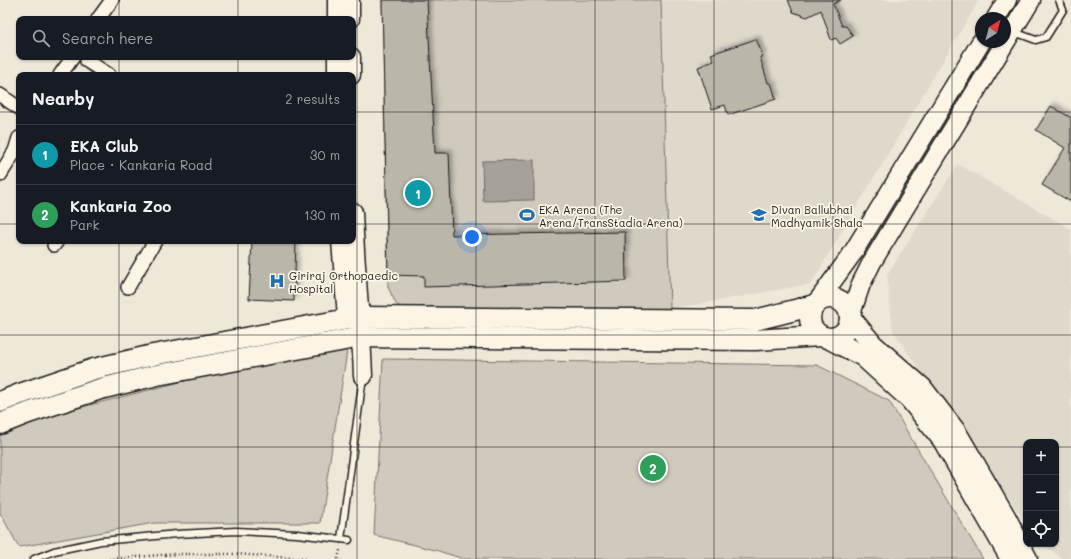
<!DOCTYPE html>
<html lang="en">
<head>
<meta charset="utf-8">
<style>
	body { margin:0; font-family:Mali,sans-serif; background:#242831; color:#f1f3f6 }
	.controls { position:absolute; right:12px; bottom:12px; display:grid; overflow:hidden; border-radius:8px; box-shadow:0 1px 3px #0004 }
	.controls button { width:36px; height:36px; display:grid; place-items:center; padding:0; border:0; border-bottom:1px solid #363941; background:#171b24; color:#f1f3f6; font:20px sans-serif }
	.compass { position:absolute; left:975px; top:12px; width:36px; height:36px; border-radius:50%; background:#171b24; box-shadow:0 1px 3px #0004; rotate:36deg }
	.you { position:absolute; left:472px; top:237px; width:14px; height:14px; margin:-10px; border:3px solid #fff; border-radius:50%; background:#1a73e8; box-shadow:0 0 0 6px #1a73e833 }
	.badge { display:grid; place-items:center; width:26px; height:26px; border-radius:50%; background:#1f6fb2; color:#fff; font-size:13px; font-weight:700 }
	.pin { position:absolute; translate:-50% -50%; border:2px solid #fff; box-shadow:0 1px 4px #0006 }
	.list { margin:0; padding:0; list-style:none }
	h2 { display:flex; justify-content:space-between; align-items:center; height:52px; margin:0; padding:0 16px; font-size:17px }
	h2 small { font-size:13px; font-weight:400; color:#9ea1a6 }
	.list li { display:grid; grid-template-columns:26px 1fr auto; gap:12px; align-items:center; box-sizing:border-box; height:60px; padding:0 16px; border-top:1px solid #363941 }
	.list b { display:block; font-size:15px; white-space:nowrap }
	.list p { margin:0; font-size:13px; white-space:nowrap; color:#9ea1a6 }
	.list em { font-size:13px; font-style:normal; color:#9ea1a6 }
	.icon { flex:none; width:22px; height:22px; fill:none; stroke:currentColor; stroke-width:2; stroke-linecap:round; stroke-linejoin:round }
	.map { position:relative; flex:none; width:1071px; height:559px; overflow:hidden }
	.search { position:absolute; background:#171b24; box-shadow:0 1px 3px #0004; left:16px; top:16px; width:340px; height:44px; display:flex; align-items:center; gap:10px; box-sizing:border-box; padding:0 14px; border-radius:8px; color:#9ea1a6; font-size:15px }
	.panel { position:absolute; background:#171b24; box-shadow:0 1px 3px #0004; left:16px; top:72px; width:340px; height:172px; border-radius:8px }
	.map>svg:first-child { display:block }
	.built { fill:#ded9cb }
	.green { fill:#cfcabd; stroke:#76736c }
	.water { fill:#a7a299; stroke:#6f6c67 }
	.building { fill:#bab6aa; stroke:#1c1c1c; filter:url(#shadow) }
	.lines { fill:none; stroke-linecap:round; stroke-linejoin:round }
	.service-casing { stroke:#1c1c1c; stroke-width:9 }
	.minor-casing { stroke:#1c1c1c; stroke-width:16 }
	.secondary-casing { stroke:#1c1c1c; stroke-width:21 }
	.primary-casing { stroke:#1c1c1c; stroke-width:23 }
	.path { stroke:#1c1c1c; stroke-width:2.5; stroke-dasharray:1 3; stroke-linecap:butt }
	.service { stroke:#fcf5e5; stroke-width:6 }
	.minor { stroke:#fcf5e5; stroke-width:13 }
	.secondary { stroke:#fcf5e5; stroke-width:18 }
	.primary { stroke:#fcf5e5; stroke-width:20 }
	.grid { fill:none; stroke:#1c1c1c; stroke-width:1; stroke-opacity:0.55 }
	.labels { text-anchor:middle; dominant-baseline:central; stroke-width:3.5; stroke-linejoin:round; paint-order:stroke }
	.poi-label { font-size:11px; fill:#1c1c1c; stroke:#fcf5e5; text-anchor:start }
</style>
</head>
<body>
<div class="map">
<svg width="1071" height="559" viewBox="0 0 1071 559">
	<defs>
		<filter id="shadow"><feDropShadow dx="3.5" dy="-3.5" stdDeviation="2" flood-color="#0004"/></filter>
	</defs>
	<rect width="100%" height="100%" fill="#eee8d9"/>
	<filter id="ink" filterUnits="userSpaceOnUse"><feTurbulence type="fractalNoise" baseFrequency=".025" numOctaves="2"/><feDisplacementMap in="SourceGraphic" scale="8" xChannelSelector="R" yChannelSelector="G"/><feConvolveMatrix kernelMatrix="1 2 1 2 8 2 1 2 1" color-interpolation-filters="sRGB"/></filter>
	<g filter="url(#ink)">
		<!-- built -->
		<g class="built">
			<path d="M 661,0 L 979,0 L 811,284 L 670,309 Z"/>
			<path d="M 958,164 L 1071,229 L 1071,559 L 1063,559 L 1043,544 L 1056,544 L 1056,442 L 1026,442 L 1026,523 L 893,331 L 887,275 Z"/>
		</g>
		<!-- green -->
		<g class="green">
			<path d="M 382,0 L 661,0 L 670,309 L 405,310 L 396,304 L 388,287 Z"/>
			<path d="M 349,339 L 320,523 L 154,523 L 19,547 L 0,513 L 0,428 Z"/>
			<path d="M 383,359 L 817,365 L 889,401 L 983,559 L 464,559 L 435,550 L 374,535 Z"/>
		</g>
		<!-- water -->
		<path class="water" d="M 534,160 L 534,200 L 483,201 L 482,161 Z"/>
		<!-- building -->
		<g class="building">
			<path d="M 382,0 L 427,0 L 435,153 L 449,153 L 452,235 L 625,232 L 626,281 L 424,287 L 424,276 L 388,275 Z"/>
			<path d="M 788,0 L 841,0 L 833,4 L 842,26 L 846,26 L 853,36 L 840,44 L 836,38 L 831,40 L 821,10 L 807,17 L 793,12 Z"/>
			<path d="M 756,39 L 763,56 L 760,57 L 768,83 L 771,83 L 776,99 L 728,115 L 725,105 L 712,109 L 698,67 L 714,61 L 711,54 Z"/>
			<path d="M 1051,106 L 1071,118 L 1071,202 L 1042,185 L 1065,148 L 1036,130 Z"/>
			<path d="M 252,241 L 296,241 L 294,301 L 249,299 Z"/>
		</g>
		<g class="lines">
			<!-- service casing -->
			<g class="service-casing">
				<g id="service">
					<path d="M 1014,32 L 1036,40 L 1046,37 L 1063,10 L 1059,0"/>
					<path d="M 341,539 L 363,377"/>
					<path d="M 34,559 L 54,551 L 101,541 L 177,534 L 236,531 L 297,534 L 349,540"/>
				</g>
			</g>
			<!-- minor casing -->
			<g class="minor-casing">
				<g id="minor">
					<path d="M 98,19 L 112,0"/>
					<path d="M 87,61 L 109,75"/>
					<path d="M 60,75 L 73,57"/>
					<path d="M 0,95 L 19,108"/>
					<path d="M 0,175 L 15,151 L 19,138"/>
					<path d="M 54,245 L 57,241"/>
					<path d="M 128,287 L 155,241"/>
				</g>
			</g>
			<!-- secondary casing -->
			<g class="secondary-casing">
				<g id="secondary">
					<path d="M 337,0 L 337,19"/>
					<path d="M 350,0 L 350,19"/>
					<path d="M 996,18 L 1007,0"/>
					<path d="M 337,57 L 337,75"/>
					<path d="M 351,57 L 351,75"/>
					<path d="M 353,212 C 355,267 361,321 363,376"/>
					<path d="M 341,241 L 347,317"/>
					<path d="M 815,305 L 852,254 L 981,42"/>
					<path d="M 850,317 L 861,284 L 872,262 L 1031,0"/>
				</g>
			</g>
			<!-- primary casing -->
			<g class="primary-casing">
				<g id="primary">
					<circle cx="830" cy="318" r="20"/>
					<path d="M 850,317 L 873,345 L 922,388 L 956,432 L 1006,518 L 1027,559"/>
					<path d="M 830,339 L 863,356 L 910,399 L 943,440 L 1011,559"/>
					<path d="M 0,402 L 20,394 L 94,369 L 153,355 L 359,317 L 755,320 L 815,305"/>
					<path d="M 0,424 L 28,413 L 100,389 L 157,375 L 361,337 L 755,340 L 820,336"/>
				</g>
			</g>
			<!-- path -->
			<g class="path">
				<path d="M 109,559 L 175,554 L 236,554 L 308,559"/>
				<path d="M 338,559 L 340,550"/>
			</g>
			<!-- service -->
			<use href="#service" class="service"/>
			<!-- minor -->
			<use href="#minor" class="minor"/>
			<!-- secondary -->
			<use href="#secondary" class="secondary"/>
			<!-- primary -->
			<use href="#primary" class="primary"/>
		</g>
	</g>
	<!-- grid -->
	<path class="grid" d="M 119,0 L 119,19M 238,0 L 238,19M 357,0 L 357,559M 476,0 L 476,559M 595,0 L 595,559M 714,0 L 714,559M 833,0 L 833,559M 952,0 L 952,559M 119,57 L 119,75M 238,57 L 238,75M 0,112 L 19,112M 353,112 L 1071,112M 0,224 L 19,224M 353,224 L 1071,224M 119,241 L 119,559M 238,241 L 238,559M 0,335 L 1071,335M 0,447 L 1026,447M 1056,447 L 1071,447"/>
	<!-- icons -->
	<defs>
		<g id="stadium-bare" transform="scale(1.2)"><path d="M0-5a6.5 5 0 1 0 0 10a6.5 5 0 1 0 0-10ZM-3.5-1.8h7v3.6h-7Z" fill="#1f6fb2" stroke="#fcf5e5" stroke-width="2.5" paint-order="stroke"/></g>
		<g id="school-bare" transform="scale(1.2)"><path d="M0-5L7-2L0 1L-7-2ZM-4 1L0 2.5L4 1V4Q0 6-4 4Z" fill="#1f6fb2" stroke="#fcf5e5" stroke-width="2.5" paint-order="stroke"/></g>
		<g id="hospital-bare" transform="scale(1.2)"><path d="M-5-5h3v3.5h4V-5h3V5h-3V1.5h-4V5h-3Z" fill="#1f6fb2" stroke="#fcf5e5" stroke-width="2.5" paint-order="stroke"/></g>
	</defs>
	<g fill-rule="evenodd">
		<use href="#stadium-bare" x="527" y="215"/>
		<use href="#school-bare" x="759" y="215"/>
		<use href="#hospital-bare" x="277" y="281"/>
	</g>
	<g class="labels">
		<!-- poi labels -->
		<g class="poi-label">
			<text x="539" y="209">EKA Arena (The<tspan x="539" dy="13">Arena/TransStadia Arena)</tspan></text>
			<text x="771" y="209">Divan Ballubhai<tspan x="771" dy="13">Madhyamik Shala</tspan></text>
			<text x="289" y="275">Giriraj Orthopaedic<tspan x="289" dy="13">Hospital</tspan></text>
		</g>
	</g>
</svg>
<div class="controls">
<button>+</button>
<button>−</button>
<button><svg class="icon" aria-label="locate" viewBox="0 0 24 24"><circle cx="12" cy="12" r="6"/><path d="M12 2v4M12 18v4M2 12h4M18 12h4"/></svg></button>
</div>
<svg class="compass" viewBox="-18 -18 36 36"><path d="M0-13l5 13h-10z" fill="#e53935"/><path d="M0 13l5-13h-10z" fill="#9ea1a6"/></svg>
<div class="you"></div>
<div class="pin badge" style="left:418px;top:193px;background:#0f9aa8">1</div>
<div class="pin badge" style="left:653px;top:468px;background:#2e9e5b">2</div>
<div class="search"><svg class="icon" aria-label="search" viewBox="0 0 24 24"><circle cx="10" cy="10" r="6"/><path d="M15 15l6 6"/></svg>Search here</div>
<section class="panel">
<h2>Nearby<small>2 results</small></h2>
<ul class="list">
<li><span class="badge" style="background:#0f9aa8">1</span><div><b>EKA Club</b><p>Place · Kankaria Road</p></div><em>30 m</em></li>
<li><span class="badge" style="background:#2e9e5b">2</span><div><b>Kankaria Zoo</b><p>Park</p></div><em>130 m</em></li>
</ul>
</section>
</div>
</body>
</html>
